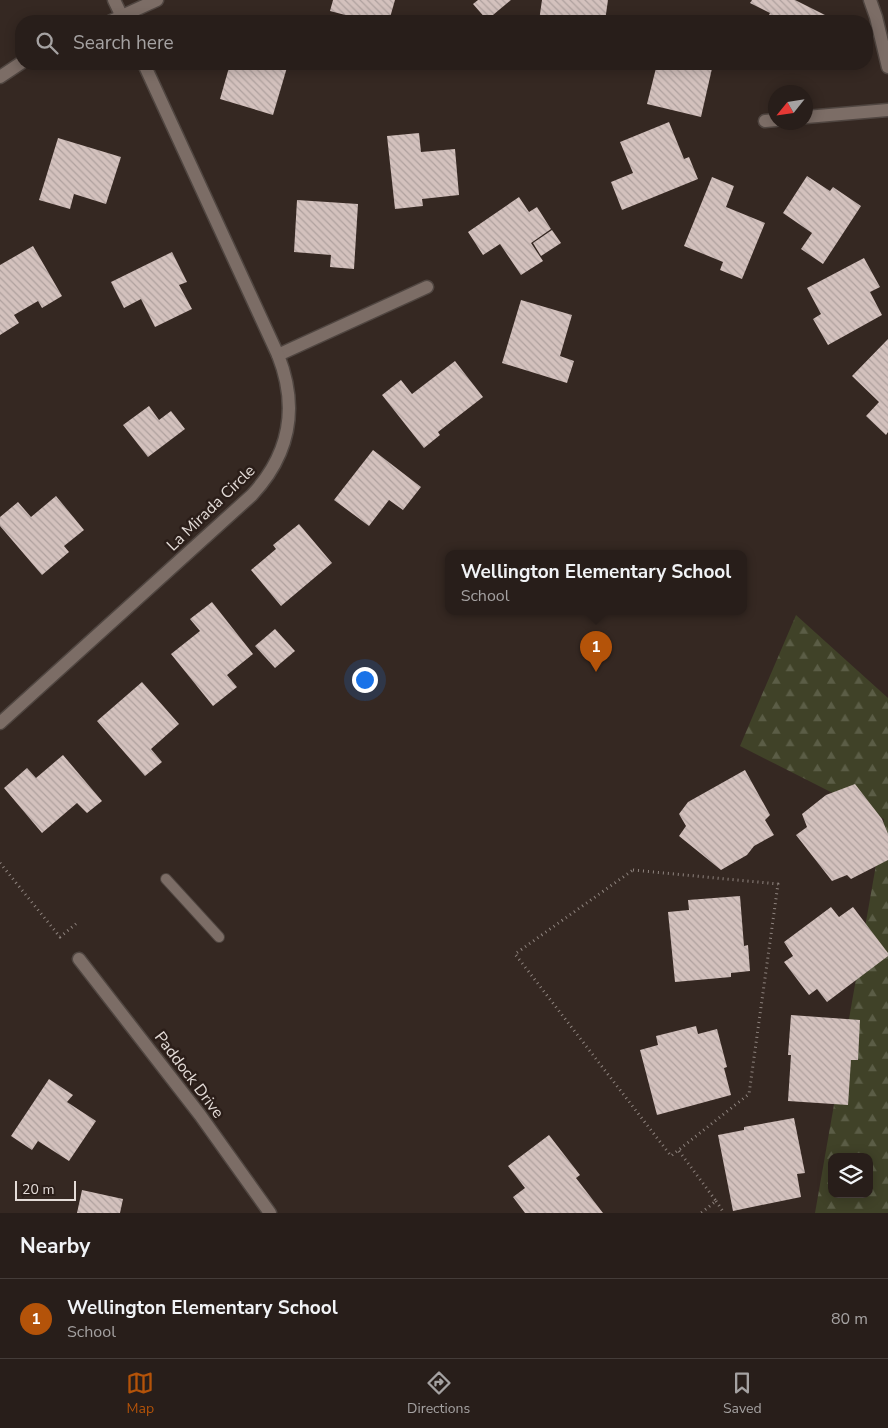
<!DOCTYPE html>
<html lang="en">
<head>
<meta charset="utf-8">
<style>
	body { margin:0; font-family:"Nunito Sans",sans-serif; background:#302723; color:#f1f3f6 }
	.controls { position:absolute; right:15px; bottom:15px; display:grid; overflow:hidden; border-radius:10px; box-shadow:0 2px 12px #0003 }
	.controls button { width:45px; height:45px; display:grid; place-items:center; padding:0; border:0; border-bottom:1px solid #443c39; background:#281e1a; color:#f1f3f6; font:25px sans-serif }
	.compass { position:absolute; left:768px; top:85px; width:45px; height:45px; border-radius:50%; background:#281e1a; box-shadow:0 2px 12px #0003; rotate:240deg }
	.scale { position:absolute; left:15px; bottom:12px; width:61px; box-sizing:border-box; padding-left:5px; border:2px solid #e4dcd8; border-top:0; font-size:14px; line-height:18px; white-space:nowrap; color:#e4dcd8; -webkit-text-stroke:4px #2b1e19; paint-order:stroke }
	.you { position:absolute; left:364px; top:679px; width:18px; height:18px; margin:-12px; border:4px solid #fff; border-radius:50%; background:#1a73e8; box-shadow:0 0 0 8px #1a73e833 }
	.badge { display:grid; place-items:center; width:32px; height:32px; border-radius:50%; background:#b45309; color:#fff; font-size:16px; font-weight:700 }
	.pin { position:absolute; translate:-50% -41px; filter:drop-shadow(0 1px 2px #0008) }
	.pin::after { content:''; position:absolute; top:26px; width:18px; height:15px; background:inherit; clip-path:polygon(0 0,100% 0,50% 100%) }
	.popup { position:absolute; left:445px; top:550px; width:302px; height:65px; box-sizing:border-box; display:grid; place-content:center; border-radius:10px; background:#281e1a; filter:drop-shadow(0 1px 4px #0005); font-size:16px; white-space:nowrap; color:#a5a2a2 }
	.popup b { font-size:19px; color:#f1f3f6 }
	.popup::after { content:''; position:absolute; left:50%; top:100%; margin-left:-10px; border:10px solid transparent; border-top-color:#281e1a }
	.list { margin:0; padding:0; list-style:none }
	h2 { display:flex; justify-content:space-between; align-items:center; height:65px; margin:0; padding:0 20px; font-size:21px }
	h2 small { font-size:16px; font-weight:400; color:#a5a2a2 }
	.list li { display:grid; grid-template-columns:32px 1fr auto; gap:15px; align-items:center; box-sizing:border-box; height:80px; padding:0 20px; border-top:1px solid #443c39 }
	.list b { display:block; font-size:19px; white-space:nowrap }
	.list p { margin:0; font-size:16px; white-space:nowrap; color:#a5a2a2 }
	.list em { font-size:16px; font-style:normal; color:#a5a2a2 }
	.icon { flex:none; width:28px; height:28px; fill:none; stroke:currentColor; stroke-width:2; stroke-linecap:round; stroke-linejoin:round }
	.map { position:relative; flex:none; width:888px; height:1213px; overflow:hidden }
	.search { position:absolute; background:#281e1a; box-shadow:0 2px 12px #0003; left:15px; right:15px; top:15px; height:55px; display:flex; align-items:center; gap:12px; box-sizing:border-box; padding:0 18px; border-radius:20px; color:#a5a2a2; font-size:19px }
	.sheet { height:145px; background:#281e1a }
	nav { display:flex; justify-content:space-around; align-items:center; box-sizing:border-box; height:70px; border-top:1px solid #443c39; background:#281e1a; font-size:14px; color:#a5a2a2 }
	nav a { display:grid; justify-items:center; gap:2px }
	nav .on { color:#b45309 }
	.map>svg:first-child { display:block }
	.forest { fill:url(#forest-firs); fill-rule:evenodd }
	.building { fill:url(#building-back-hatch) }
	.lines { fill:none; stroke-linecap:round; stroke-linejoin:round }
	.service-casing { stroke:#504641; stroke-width:12 }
	.minor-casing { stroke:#504641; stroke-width:15 }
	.path { stroke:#8f847f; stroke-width:3; stroke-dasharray:1 4; stroke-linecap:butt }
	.service { stroke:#7c6d66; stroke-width:10 }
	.minor { stroke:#7c6d66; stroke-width:12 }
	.labels { text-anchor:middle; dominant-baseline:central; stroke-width:5; stroke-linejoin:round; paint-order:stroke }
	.street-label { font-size:16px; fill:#e4dcd8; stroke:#2b1e19 }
</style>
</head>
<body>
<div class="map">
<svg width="888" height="1213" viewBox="0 0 888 1213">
	<defs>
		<pattern id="forest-firs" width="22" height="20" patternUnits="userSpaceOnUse" patternTransform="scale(1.25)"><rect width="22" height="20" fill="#404228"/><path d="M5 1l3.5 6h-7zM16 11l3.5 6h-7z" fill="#5b5d46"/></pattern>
		<pattern id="building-back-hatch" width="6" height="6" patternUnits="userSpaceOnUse" patternTransform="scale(1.25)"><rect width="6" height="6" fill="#d3c1bd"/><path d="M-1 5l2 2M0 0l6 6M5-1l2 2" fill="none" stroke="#afa19e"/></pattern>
	</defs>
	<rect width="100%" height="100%" fill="#352822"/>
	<!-- forest -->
	<path class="forest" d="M 796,615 L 888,698 L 888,1213 L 815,1213 L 884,819 L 740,746 ZM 832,1157 L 869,1157 L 869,1194 L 832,1194 Z"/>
	<!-- building -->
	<g class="building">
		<path d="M 333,0 L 395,0 L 389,21 L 368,21 L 330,11 Z"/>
		<path d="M 478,0 L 511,0 L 487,20 L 473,4 Z"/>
		<path d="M 542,0 L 608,0 L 605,21 L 539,21 Z"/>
		<path d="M 752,0 L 795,0 L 829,17 L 827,21 L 766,21 L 770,13 L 750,3 Z"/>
		<path d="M 230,64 L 288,64 L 273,115 L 220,99 Z"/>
		<path d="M 657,64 L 713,64 L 701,117 L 647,104 Z"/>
		<path d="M 669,122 L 684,159 L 689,157 L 698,179 L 622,210 L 611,182 L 633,173 L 620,142 Z"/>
		<path d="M 419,133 L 421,152 L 455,149 L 459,195 L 422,199 L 423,206 L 395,209 L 387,136 Z"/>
		<path d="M 58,138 L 121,157 L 106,204 L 74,194 L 70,209 L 39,200 Z"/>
		<path d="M 807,176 L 830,191 L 833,187 L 861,206 L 823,264 L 801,249 L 812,233 L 783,213 Z"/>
		<path d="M 712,177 L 734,186 L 726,207 L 765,223 L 742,279 L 720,270 L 723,262 L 684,246 Z"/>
		<path d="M 519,197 L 529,212 L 537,207 L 551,229 L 531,243 L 543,261 L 521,275 L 500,244 L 483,255 L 468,232 Z"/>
		<path d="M 297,200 L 358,204 L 354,269 L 330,267 L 331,255 L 294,252 Z"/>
		<path d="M 552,230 L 561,243 L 541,256 L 533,243 Z"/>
		<path d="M 33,246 L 62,296 L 42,308 L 38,301 L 14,315 L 19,323 L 0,335 L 0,265 Z"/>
		<path d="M 172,252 L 187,282 L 179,285 L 192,309 L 155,327 L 141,299 L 124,308 L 111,282 Z"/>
		<path d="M 864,258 L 880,287 L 870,292 L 882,315 L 828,345 L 813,319 L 821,314 L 807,288 Z"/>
		<path d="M 521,300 L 572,315 L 560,356 L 574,361 L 567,383 L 502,363 Z"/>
		<path d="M 888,339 L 888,432 L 886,435 L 866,416 L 879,402 L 852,376 Z"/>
		<path d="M 455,361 L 483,397 L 438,432 L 440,435 L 424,448 L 382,395 L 401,380 L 412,394 Z"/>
		<path d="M 149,406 L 159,420 L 171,411 L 185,429 L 148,457 L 123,425 Z"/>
		<path d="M 373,450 L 421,487 L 403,510 L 389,500 L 369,526 L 334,500 Z"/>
		<path d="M 56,496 L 84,530 L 64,546 L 69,552 L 42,575 L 0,526 L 0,517 L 18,502 L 31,517 Z"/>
		<path d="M 299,524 L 332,563 L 281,606 L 251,570 L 276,549 L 273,545 Z"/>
		<path d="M 212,602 L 253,654 L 227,675 L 237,687 L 213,706 L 171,654 L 200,631 L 190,619 Z"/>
		<path d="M 275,629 L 295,651 L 275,668 L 255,646 Z"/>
		<path d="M 142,682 L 179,724 L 151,749 L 162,762 L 145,776 L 97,721 Z"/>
		<path d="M 63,755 L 102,801 L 87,813 L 77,803 L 42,833 L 4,788 L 27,768 L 36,778 Z"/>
		<path d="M 745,770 L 770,815 L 765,820 L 774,835 L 754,846 L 747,855 L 721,870 L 679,836 L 686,826 L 679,814 L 688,802 Z"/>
		<path d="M 855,784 L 882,819 L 888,834 L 888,860 L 851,879 L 847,875 L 832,881 L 796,835 L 807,827 L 802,814 L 826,795 Z"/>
		<path d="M 740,896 L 744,946 L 748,945 L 750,971 L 731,973 L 731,977 L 675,982 L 668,912 L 689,910 L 688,900 Z"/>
		<path d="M 831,907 L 839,917 L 853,907 L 888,953 L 888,956 L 827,1002 L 817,989 L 809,995 L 784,962 L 793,956 L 784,942 Z"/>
		<path d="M 791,1015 L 860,1020 L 858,1060 L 851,1060 L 848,1105 L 788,1101 L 791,1055 L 788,1055 Z"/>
		<path d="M 696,1026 L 698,1034 L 717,1029 L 727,1067 L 724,1068 L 731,1095 L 657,1115 L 640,1050 L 658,1045 L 656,1036 Z"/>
		<path d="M 49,1079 L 73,1095 L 67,1102 L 96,1121 L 69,1161 L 38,1141 L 32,1150 L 11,1136 Z"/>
		<path d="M 794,1118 L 805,1173 L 797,1174 L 801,1197 L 733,1211 L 718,1135 L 744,1130 L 744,1127 Z"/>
		<path d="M 549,1135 L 580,1175 L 576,1178 L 603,1213 L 525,1213 L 513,1197 L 525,1188 L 508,1166 Z"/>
		<path d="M 82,1190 L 123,1199 L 120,1213 L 77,1213 Z"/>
	</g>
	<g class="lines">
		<!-- service casing -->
		<g class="service-casing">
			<path id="service" d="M 166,879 L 219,937"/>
		</g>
		<!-- minor casing -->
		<g class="minor-casing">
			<g id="minor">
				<path d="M 114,0 L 124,21"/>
				<path d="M 870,0 L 876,17 L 888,67"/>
				<path d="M 111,21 L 157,0"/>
				<path d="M 0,77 L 21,63"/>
				<path d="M 806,117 L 888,110"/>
				<path d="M 765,121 L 776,120"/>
				<path d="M 278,355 L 427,287"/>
				<path d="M 0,723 L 252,495 C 290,454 299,408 278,355 L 144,64"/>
				<path d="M 79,959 L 200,1115 L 270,1213"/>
			</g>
		</g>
		<!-- path -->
		<g class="path">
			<path d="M 0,863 L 60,937 L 77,923"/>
			<path d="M 633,870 L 778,884 L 749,1094 L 671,1156 L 515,954 Z"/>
			<path d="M 679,1151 L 716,1201 L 701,1213"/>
			<path d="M 716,1201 L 724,1213"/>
		</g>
		<!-- service -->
		<use href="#service" class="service"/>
		<!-- minor -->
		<use href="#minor" class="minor"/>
	</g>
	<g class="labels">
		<!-- street labels -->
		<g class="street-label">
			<text transform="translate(211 508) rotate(-44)">La Mirada Circle</text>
			<text transform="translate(189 1075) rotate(53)">Paddock Drive</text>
		</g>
	</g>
</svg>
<div class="controls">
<button><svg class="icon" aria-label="layers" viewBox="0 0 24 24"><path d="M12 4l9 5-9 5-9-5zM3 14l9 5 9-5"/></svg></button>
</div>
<svg class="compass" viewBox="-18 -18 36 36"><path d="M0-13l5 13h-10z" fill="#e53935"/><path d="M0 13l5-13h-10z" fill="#a5a2a2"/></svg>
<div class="scale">20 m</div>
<div class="you"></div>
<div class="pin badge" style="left:596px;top:672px">1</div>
<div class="popup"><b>Wellington Elementary School</b>School</div>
<div class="search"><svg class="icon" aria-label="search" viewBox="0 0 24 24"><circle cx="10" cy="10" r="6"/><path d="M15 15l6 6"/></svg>Search here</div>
</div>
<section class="sheet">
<h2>Nearby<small></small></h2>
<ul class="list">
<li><span class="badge">1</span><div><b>Wellington Elementary School</b><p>School</p></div><em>80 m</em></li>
</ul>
</section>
<nav>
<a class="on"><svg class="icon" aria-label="map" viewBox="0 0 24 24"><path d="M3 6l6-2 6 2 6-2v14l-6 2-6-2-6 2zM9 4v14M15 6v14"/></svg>Map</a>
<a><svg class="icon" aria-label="directions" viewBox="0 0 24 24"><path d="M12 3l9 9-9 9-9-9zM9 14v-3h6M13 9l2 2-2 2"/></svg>Directions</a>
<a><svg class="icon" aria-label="saved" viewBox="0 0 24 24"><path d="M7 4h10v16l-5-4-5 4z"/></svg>Saved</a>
</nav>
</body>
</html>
